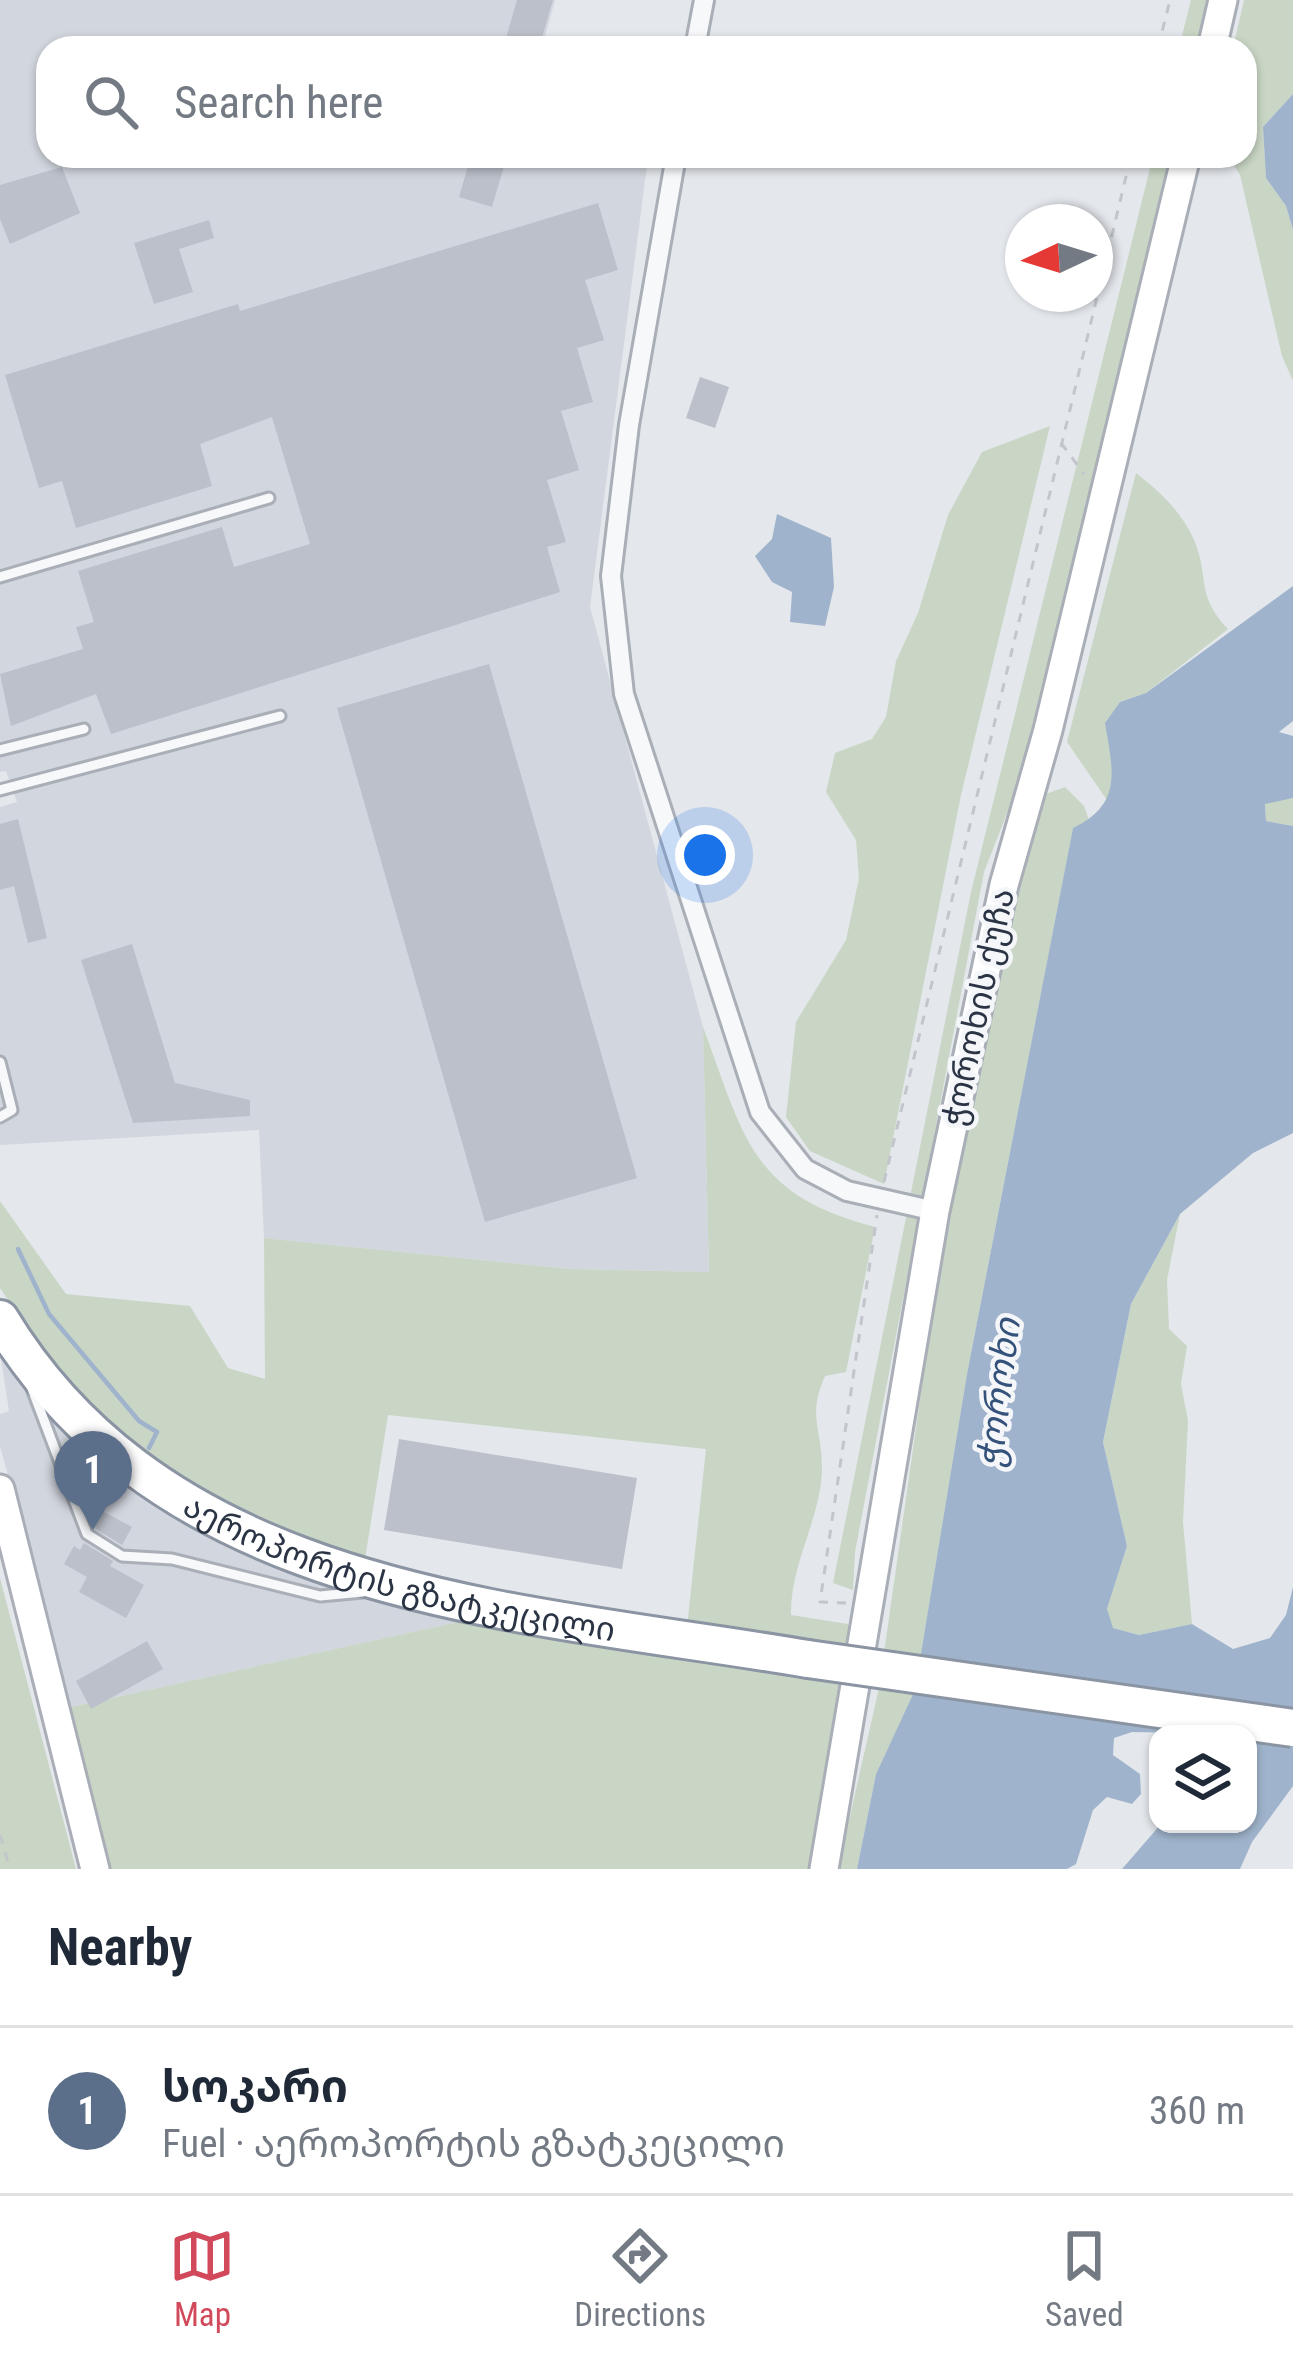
<!DOCTYPE html>
<html lang="en">
<head>
<meta charset="utf-8">
<style>
	body { margin:0; font-family:"Roboto Condensed","Noto Sans Georgian",sans-serif; background:#f6f6f7; color:#1f2937 }
	.controls { position:absolute; right:36px; bottom:36px; display:grid; overflow:hidden; border-radius:24px; box-shadow:0 3px 9px #0004 }
	.controls button { width:108px; height:108px; display:grid; place-items:center; padding:0; border:0; border-bottom:3px solid #e0e1e3; background:#fff; color:#1f2937; font:60px sans-serif }
	.compass { position:absolute; left:1005px; top:204px; width:108px; height:108px; border-radius:50%; background:#fff; box-shadow:0 3px 9px #0004; rotate:266deg }
	.you { position:absolute; left:705px; top:855px; width:42px; height:42px; margin:-30px; border:9px solid #fff; border-radius:50%; background:#1a73e8; box-shadow:0 0 0 18px #1a73e833 }
	.badge { display:grid; place-items:center; width:78px; height:78px; border-radius:50%; background:#d1495b; color:#fff; font-size:39px; font-weight:700 }
	.pin { position:absolute; translate:-50% -99px; filter:drop-shadow(0 3px 6px #0008) }
	.pin::after { content:''; position:absolute; top:63px; width:42px; height:36px; background:inherit; clip-path:polygon(0 0,100% 0,50% 100%) }
	.list { margin:0; padding:0; list-style:none }
	h2 { display:flex; justify-content:space-between; align-items:center; height:156px; margin:0; padding:0 48px; font-size:51px }
	h2 small { font-size:39px; font-weight:400; color:#747a83 }
	.list li { display:grid; grid-template-columns:78px 1fr auto; gap:36px; align-items:center; box-sizing:border-box; height:168px; padding:0 48px; border-top:3px solid #e0e1e3 }
	.list b { display:block; font-size:45px; white-space:nowrap }
	.list p { margin:0; font-size:39px; white-space:nowrap; color:#747a83 }
	.list em { font-size:39px; font-style:normal; color:#747a83 }
	.icon { flex:none; width:66px; height:66px; fill:none; stroke:currentColor; stroke-width:2; stroke-linecap:round; stroke-linejoin:round }
	.map { position:relative; flex:none; width:1293px; height:1869px; overflow:hidden }
	.search { position:absolute; background:#fff; box-shadow:0 3px 9px #0004; left:36px; right:36px; top:36px; height:132px; display:flex; align-items:center; gap:30px; box-sizing:border-box; padding:0 42px; border-radius:36px; color:#747a83; font-size:45px }
	.sheet { height:324px; background:#fff }
	nav { display:flex; justify-content:space-around; align-items:center; box-sizing:border-box; height:168px; border-top:3px solid #e0e1e3; background:#fff; font-size:33px; color:#747a83 }
	nav a { display:grid; justify-items:center; gap:6px }
	nav .on { color:#d1495b }
	.map>svg:first-child { display:block }
	.built { fill:#d2d6de }
	.green { fill:#c9d6c5 }
	.water { fill:#9fb4cc }
	.lines { fill:none; stroke-linecap:round; stroke-linejoin:round }
	.stream { stroke:#9fb4cc; stroke-width:4.5 }
	.building { fill:#bbc0ca }
	.lane-casing { stroke:#a9aeb7; stroke-width:15 }
	.street-casing { stroke:#a9aeb7; stroke-width:24 }
	.secondary-casing { stroke:#a9aeb7; stroke-width:33 }
	.highway-casing { stroke:#8b94a3; stroke-width:42 }
	.path { stroke:#c2c5cb; stroke-width:3; stroke-dasharray:9 9; stroke-linecap:butt }
	.lane { stroke:#f7f8fa; stroke-width:9 }
	.street { stroke:#f7f8fa; stroke-width:18 }
	.secondary { stroke:#fff; stroke-width:27 }
	.highway { stroke:#fff; stroke-width:36 }
	.highway-bridge-casing { stroke:#8b94a3; stroke-width:42; stroke-linecap:butt }
	.highway-bridge { stroke:#fff; stroke-width:36 }
	.labels { text-anchor:middle; dominant-baseline:central; stroke-width:9; stroke-linejoin:round; paint-order:stroke }
	.street-label { font-size:33px; fill:#2b3445; stroke:#f4f6f9 }
	.water-label { font-size:36px; font-style:italic; fill:#34527a; stroke:#f4f6f9 }
</style>
</head>
<body>
<div class="map">
<svg width="1293" height="1869" viewBox="0 0 1293 1869">
	<rect width="100%" height="100%" fill="#e4e7ec"/>
	<!-- built -->
	<g class="built">
		<path d="M 0,0 L 555,0 L 542,48 L 48,48 L 48,156 L 591,156 L 647,165 L 590,607 L 703,1027 L 709,1272 L 570,1269 L 264,1238 L 259,1130 L 0,1145 L 0,807 L 17,802 L 6,771 L 0,772 Z"/>
		<path d="M 0,1352 L 68,1427 L 140,1491 L 195,1525 L 323,1581 L 463,1621 L 71,1707 L 0,1446 L 0,1414 L 9,1411 Z"/>
	</g>
	<!-- green -->
	<g class="green">
		<path d="M 1191,0 L 1210,0 L 1198,48 L 1179,48 Z"/>
		<path d="M 1244,0 L 1293,0 L 1293,94 L 1263,127 L 1266,178 L 1286,206 L 1293,230 L 1293,381 L 1282,356 L 1240,175 L 1228,156 L 1245,156 L 1245,48 L 1233,48 Z"/>
		<path d="M 1153,156 L 1172,156 L 1048,685 L 1024,770 L 984,872 L 855,1552 L 853,1590 L 833,1583 L 971,892 Z"/>
		<path d="M 1050,426 L 961,795 L 884,1184 L 810,1151 L 786,1117 L 796,1022 L 846,940 L 859,878 L 856,840 L 826,792 L 835,753 L 872,739 L 886,717 L 896,661 L 918,613 L 948,515 L 982,452 Z"/>
		<path d="M 1136,473 C 1159,491 1182,512 1194,540 C 1210,578 1195,594 1228,629 L 1146,693 L 1120,702 L 1106,723 L 1116,777 L 1109,803 L 1067,742 Z"/>
		<path d="M 1065,787 L 1084,806 L 1089,820 L 1073,829 L 967,1374 L 915,1691 L 876,1774 L 857,1869 L 838,1869 L 879,1688 L 947,1210 L 1016,881 L 1046,794 Z"/>
		<path d="M 1293,798 L 1293,826 L 1266,821 L 1265,803 Z"/>
		<path d="M 703,1027 C 744,1136 750,1195 875,1227 L 846,1372 L 825,1376 C 807,1417 822,1427 822,1467 C 822,1517 790,1563 791,1615 L 848,1624 L 855,1645 L 687,1627 L 706,1449 L 388,1415 L 364,1565 L 247,1518 L 163,1471 L 76,1398 L 0,1288 L 0,1201 L 66,1294 L 190,1306 L 228,1368 L 265,1379 L 264,1238 L 570,1269 L 709,1272 Z"/>
		<path d="M 1180,1214 L 1167,1280 L 1169,1329 L 1187,1346 L 1181,1384 L 1188,1421 L 1183,1522 L 1192,1624 L 1139,1635 L 1112,1628 L 1107,1609 L 1127,1546 L 1103,1442 L 1131,1304 Z"/>
		<path d="M 0,1578 L 76,1869 L 0,1869 Z"/>
		<path d="M 463,1621 L 848,1686 L 809,1869 L 108,1869 L 71,1707 Z"/>
	</g>
	<!-- water -->
	<g class="water">
		<path d="M 1293,94 L 1293,230 L 1286,206 L 1266,178 L 1263,127 Z"/>
		<path d="M 777,514 L 831,538 L 834,587 L 825,626 L 790,622 L 792,592 L 772,582 L 755,556 L 772,539 Z"/>
		<path d="M 1293,586 L 1293,721 L 1279,732 L 1293,736 L 1293,798 L 1265,804 L 1266,821 L 1293,826 L 1293,1133 L 1253,1153 L 1180,1214 L 1131,1304 L 1103,1442 L 1127,1546 L 1107,1609 L 1113,1628 L 1139,1635 L 1192,1624 L 1233,1649 L 1270,1638 L 1286,1615 L 1293,1587 L 1293,1786 L 1252,1842 L 1240,1869 L 1122,1869 L 1161,1824 L 1248,1824 L 1248,1734 L 1132,1732 L 1114,1738 L 1113,1755 L 1140,1774 L 1141,1794 L 1132,1804 L 1107,1797 L 1093,1810 L 1076,1864 L 1067,1869 L 857,1869 L 876,1774 L 915,1690 L 967,1374 L 1073,828 C 1123,804 1113,771 1105,723 L 1120,702 L 1146,693 Z"/>
	</g>
	<g class="lines">
		<!-- stream -->
		<path class="stream" d="M 18,1249 L 49,1314 L 139,1421 L 157,1432 L 149,1448"/>
	</g>
	<!-- building -->
	<g class="building">
		<path d="M 517,0 L 553,0 L 539,48 L 503,48 Z"/>
		<path d="M 471,156 L 507,156 L 492,207 L 459,197 Z"/>
		<path d="M 62,167 L 80,213 L 10,244 L 0,219 L 0,185 Z"/>
		<path d="M 598,203 L 618,270 L 585,280 L 604,340 L 577,348 L 593,402 L 561,411 L 579,470 L 547,480 L 566,542 L 547,547 L 560,592 L 111,734 L 96,694 L 11,726 L 0,674 L 83,649 L 76,627 L 94,622 L 78,571 L 222,527 L 234,567 L 310,544 L 272,417 L 200,444 L 212,486 L 76,528 L 62,481 L 39,488 L 5,375 L 238,304 L 240,311 Z"/>
		<path d="M 209,220 L 214,238 L 179,249 L 193,292 L 154,304 L 134,243 Z"/>
		<path d="M 700,377 L 729,387 L 715,428 L 686,418 Z"/>
		<path d="M 489,664 L 637,1178 L 485,1222 L 337,708 Z"/>
		<path d="M 18,819 L 47,938 L 28,943 L 14,886 L 0,890 L 0,824 Z"/>
		<path d="M 132,944 L 175,1083 L 250,1100 L 250,1116 L 133,1123 L 81,960 Z"/>
		<path d="M 399,1439 L 637,1478 L 622,1569 L 384,1530 Z"/>
		<path d="M 102,1511 L 132,1527 L 122,1545 L 94,1528 Z"/>
		<path d="M 84,1543 L 113,1561 L 110,1566 L 144,1585 L 126,1618 L 79,1592 L 87,1577 L 64,1564 L 74,1546 L 80,1550 Z"/>
		<path d="M 147,1641 L 163,1669 L 91,1709 L 76,1681 Z"/>
	</g>
	<g class="lines">
		<!-- lane casing -->
		<g class="lane-casing">
			<g id="lane">
				<path d="M 0,577 L 269,498"/>
				<path d="M 0,750 L 84,729"/>
				<path d="M 0,790 L 280,716"/>
				<path d="M 0,1062 L 12,1110 L 0,1117"/>
				<path d="M 31,1386 L 87,1534 L 122,1556 L 172,1559 L 320,1596 L 363,1592"/>
			</g>
		</g>
		<!-- street casing -->
		<g class="street-casing">
			<g id="street">
				<path d="M 695,48 L 704,0"/>
				<path d="M 676,156 L 629,425 L 611,576 L 624,694 L 760,1112 L 805,1169 L 847,1191 L 935,1211"/>
			</g>
		</g>
		<!-- secondary casing -->
		<g class="secondary-casing">
			<g id="secondary">
				<path d="M 1212,48 L 1223,0"/>
				<path d="M 0,1489 L 95,1869"/>
				<path d="M 824,1869 L 935,1211 L 1004,885 L 1048,730 L 1186,156"/>
			</g>
		</g>
		<!-- highway casing -->
		<g class="highway-casing">
			<g id="highway">
				<path id="s1" d="M 0,1319 C 170,1599 518,1610 808,1659"/>
			</g>
		</g>
		<!-- path -->
		<g class="path">
			<path d="M 1158,48 L 1170,0"/>
			<path d="M 1061,443 L 1084,474"/>
			<path d="M 884,1182 L 1131,156"/>
			<path d="M 846,1603 L 820,1602 L 877,1215"/>
			<path d="M 0,1835 L 10,1869"/>
		</g>
		<!-- lane -->
		<use href="#lane" class="lane"/>
		<!-- street -->
		<use href="#street" class="street"/>
		<!-- secondary -->
		<use href="#secondary" class="secondary"/>
		<!-- highway -->
		<use href="#highway" class="highway"/>
		<!-- highway-bridge casing -->
		<g class="highway-bridge-casing">
			<path id="highway-bridge" d="M 808,1659 L 1293,1728"/>
		</g>
		<!-- highway-bridge -->
		<use href="#highway-bridge" class="highway-bridge"/>
	</g>
	<g class="labels">
		<!-- street labels -->
		<g class="street-label">
			<text transform="translate(978 1007) rotate(-78)">ჭოროხის ქუჩა</text>
			<text stroke="none"><textPath href="#s1" startOffset="489">აეროპორტის გზატკეცილი</textPath></text>
		</g>
		<!-- water labels -->
		<g class="water-label">
			<text transform="translate(999 1393) rotate(-83)">ჭოროხი</text>
		</g>
	</g>
</svg>
<div class="controls">
<button><svg class="icon" aria-label="layers" viewBox="0 0 24 24"><path d="M12 4l9 5-9 5-9-5zM3 14l9 5 9-5"/></svg></button>
</div>
<svg class="compass" viewBox="-18 -18 36 36"><path d="M0-13l5 13h-10z" fill="#e53935"/><path d="M0 13l5-13h-10z" fill="#747a83"/></svg>
<div class="you"></div>
<div class="pin badge" style="left:93px;top:1530px;background:#5c6f8a">1</div>
<div class="search"><svg class="icon" aria-label="search" viewBox="0 0 24 24"><circle cx="10" cy="10" r="6"/><path d="M15 15l6 6"/></svg>Search here</div>
</div>
<section class="sheet">
<h2>Nearby<small></small></h2>
<ul class="list">
<li><span class="badge" style="background:#5c6f8a">1</span><div><b>სოკარი</b><p>Fuel · აეროპორტის გზატკეცილი</p></div><em>360 m</em></li>
</ul>
</section>
<nav>
<a class="on"><svg class="icon" aria-label="map" viewBox="0 0 24 24"><path d="M3 6l6-2 6 2 6-2v14l-6 2-6-2-6 2zM9 4v14M15 6v14"/></svg>Map</a>
<a><svg class="icon" aria-label="directions" viewBox="0 0 24 24"><path d="M12 3l9 9-9 9-9-9zM9 14v-3h6M13 9l2 2-2 2"/></svg>Directions</a>
<a><svg class="icon" aria-label="saved" viewBox="0 0 24 24"><path d="M7 4h10v16l-5-4-5 4z"/></svg>Saved</a>
</nav>
</body>
</html>
